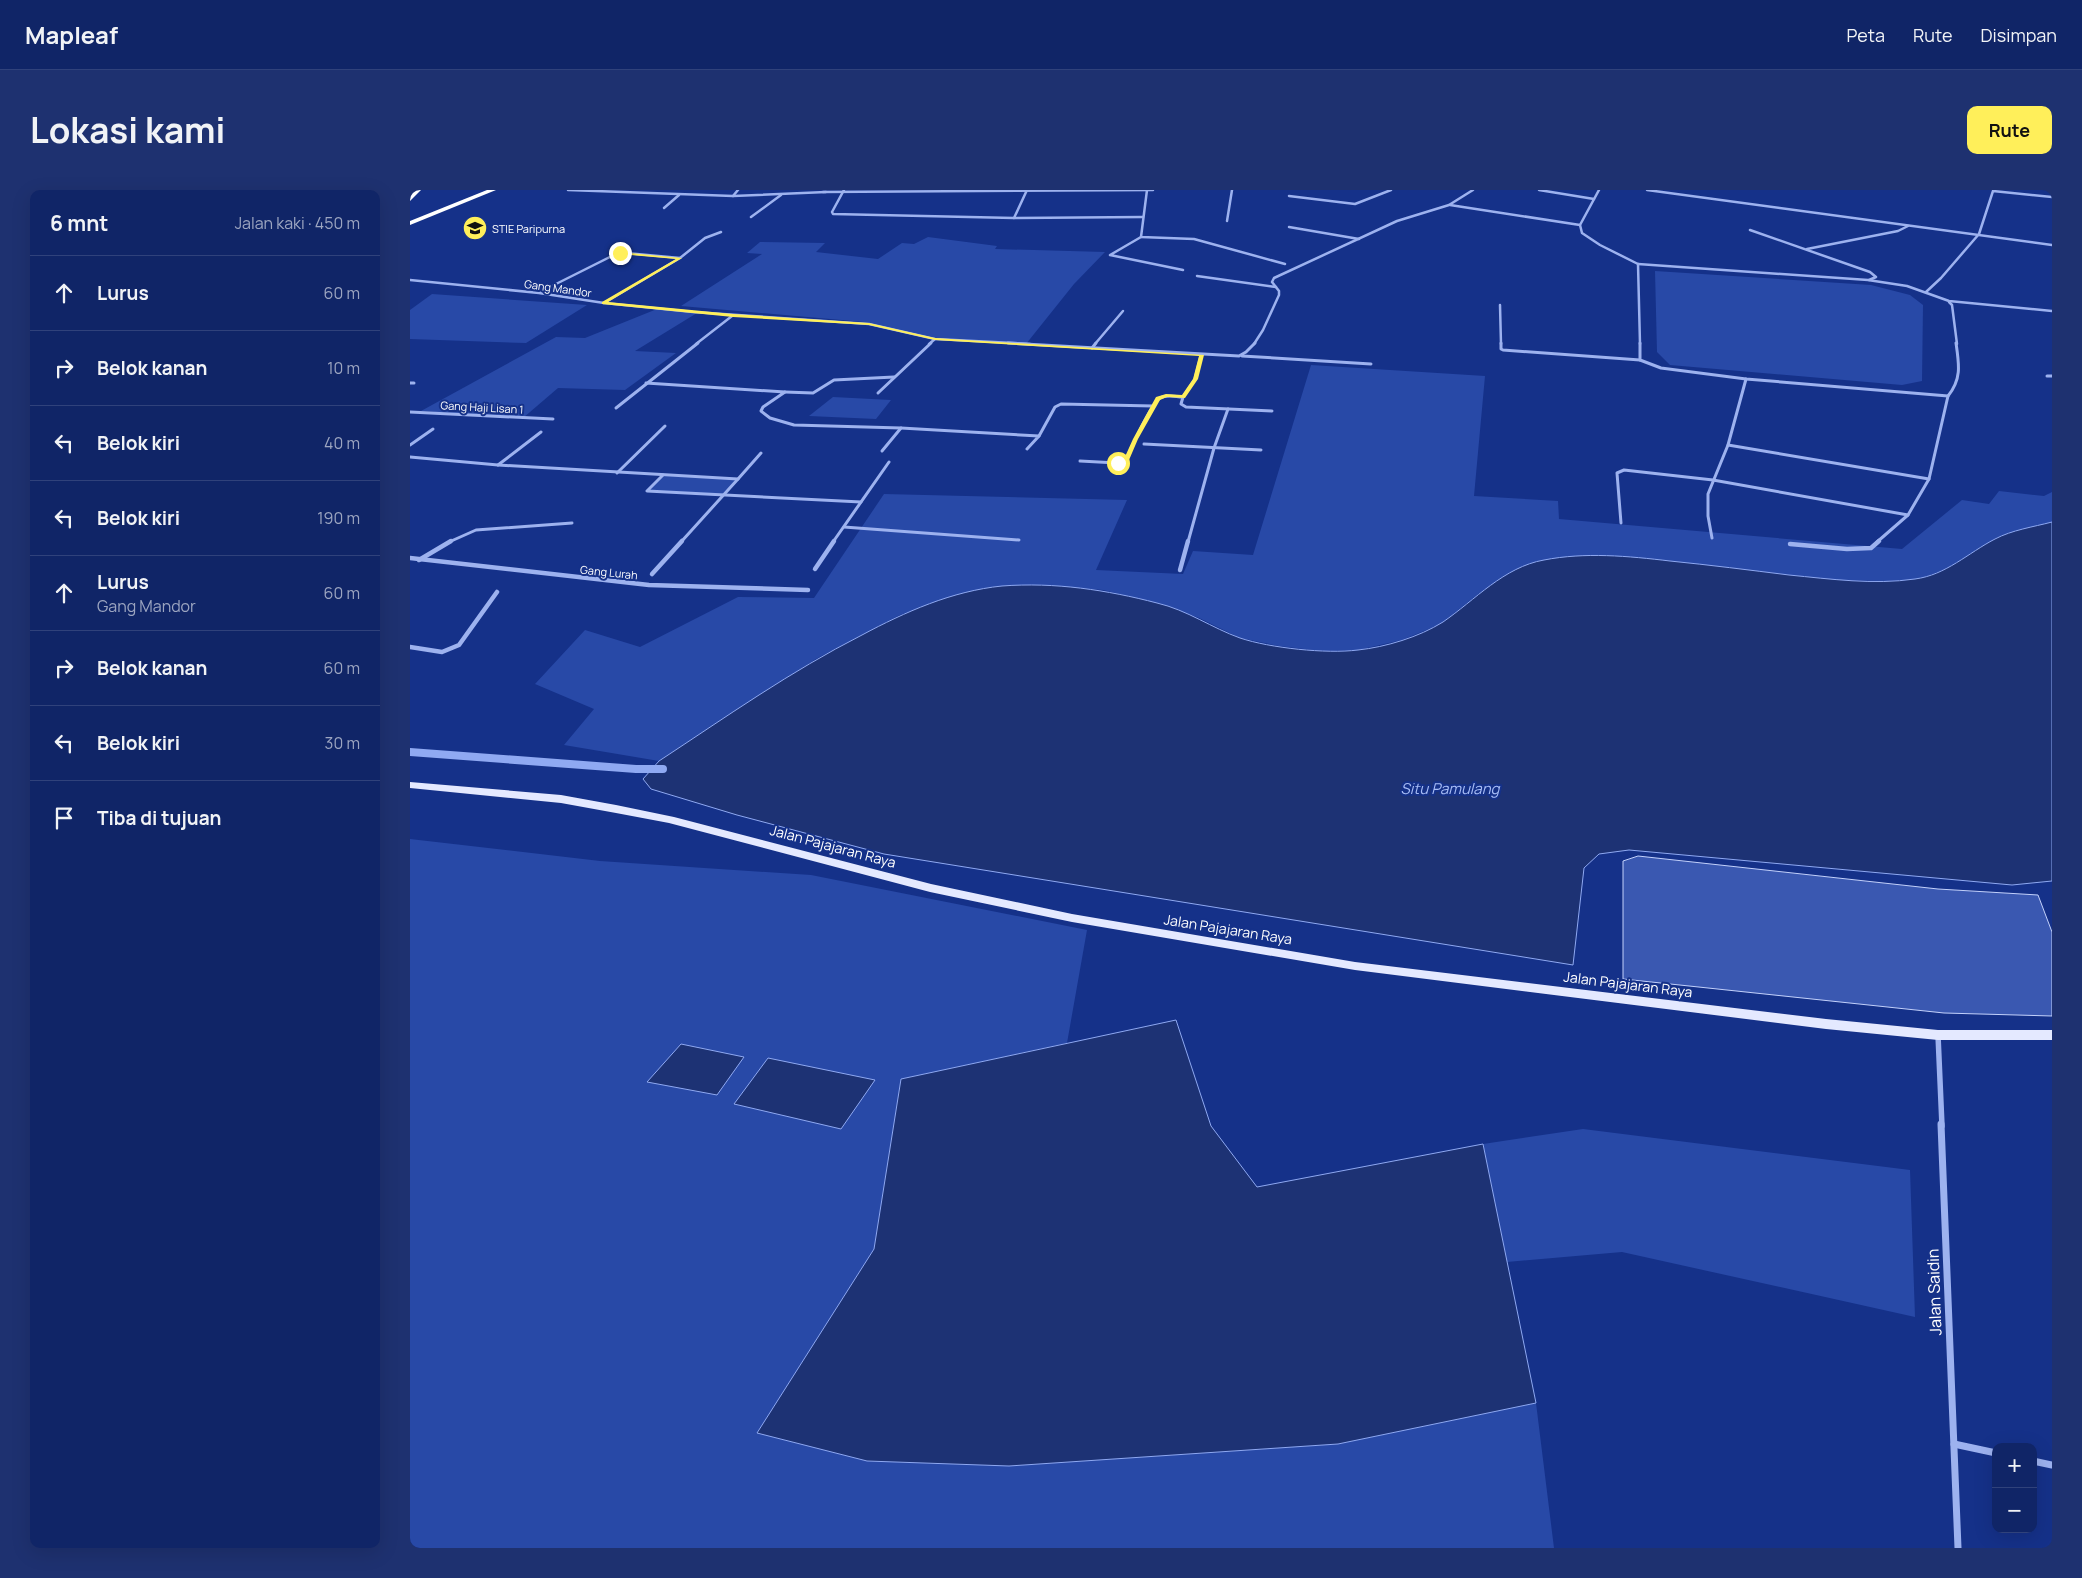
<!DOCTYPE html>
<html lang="id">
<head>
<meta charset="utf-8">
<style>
	body { margin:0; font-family:Manrope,sans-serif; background:#1e3170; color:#f1f3f6 }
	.controls { position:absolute; right:15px; bottom:15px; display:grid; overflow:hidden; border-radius:10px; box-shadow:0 5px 20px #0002 }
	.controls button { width:45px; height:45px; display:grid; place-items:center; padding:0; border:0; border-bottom:1px solid #30427b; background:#102567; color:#f1f3f6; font:25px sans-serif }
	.stop { position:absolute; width:15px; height:15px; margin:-11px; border:4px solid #ffef5a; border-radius:50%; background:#fff }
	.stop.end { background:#ffef5a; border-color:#fff; box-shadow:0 1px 5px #0008 }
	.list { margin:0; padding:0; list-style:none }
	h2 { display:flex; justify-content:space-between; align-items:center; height:65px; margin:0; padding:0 20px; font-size:21px }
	h2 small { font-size:16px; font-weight:400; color:#9ca5c0 }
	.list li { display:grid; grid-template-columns:32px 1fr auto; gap:15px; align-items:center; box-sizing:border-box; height:75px; padding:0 20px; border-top:1px solid #30427b }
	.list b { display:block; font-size:19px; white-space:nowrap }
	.list p { margin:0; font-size:16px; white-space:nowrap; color:#9ca5c0 }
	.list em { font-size:16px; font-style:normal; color:#9ca5c0 }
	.icon { flex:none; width:28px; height:28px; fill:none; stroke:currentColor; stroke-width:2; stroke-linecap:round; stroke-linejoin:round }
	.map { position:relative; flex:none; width:1642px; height:1358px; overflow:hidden; border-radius:10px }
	header { display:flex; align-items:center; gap:30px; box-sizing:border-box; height:70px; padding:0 25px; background:#102567; border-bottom:1px solid #30427b }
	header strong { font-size:24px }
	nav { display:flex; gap:28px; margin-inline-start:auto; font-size:18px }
	.intro { display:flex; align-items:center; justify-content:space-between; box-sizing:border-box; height:120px; padding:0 30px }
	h1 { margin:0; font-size:35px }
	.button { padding:12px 22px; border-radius:10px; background:#ffef5a; color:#111; font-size:18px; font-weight:700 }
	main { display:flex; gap:30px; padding:0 30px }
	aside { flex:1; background:#102567; border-radius:10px; box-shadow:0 5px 20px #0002 }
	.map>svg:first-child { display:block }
	.green { fill:#2849a7 }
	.water { fill:#1d3274; stroke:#8fa9f2 }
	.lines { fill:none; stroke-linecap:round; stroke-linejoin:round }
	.stream { stroke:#8fa9f2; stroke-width:8 }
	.building { fill:#3a58b1; stroke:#c3d1fb }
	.street-far4 { stroke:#9db2ef; stroke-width:2.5 }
	.street-far3 { stroke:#9db2ef; stroke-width:3 }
	.street-far2 { stroke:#9db2ef; stroke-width:4.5 }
	.street-far1 { stroke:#9db2ef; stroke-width:5.5 }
	.street { stroke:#9db2ef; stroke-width:7 }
	.primary { fill:#e4e9ff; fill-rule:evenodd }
	.highway { fill:#fff; fill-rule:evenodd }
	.route { fill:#ffef5a }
	.labels { text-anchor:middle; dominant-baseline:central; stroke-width:4; stroke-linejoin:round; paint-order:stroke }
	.far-poi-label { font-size:11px; fill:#fff; stroke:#153189; text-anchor:start }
	.far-street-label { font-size:11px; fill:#fff; stroke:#153189 }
	.street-label { font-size:14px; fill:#fff; stroke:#153189 }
	.water-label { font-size:15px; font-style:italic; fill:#a8bdf6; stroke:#153189 }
	.near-street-label { font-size:16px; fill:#fff; stroke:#153189 }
</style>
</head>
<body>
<header>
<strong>Mapleaf</strong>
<nav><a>Peta</a><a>Rute</a><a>Disimpan</a></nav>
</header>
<div class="intro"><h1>Lokasi kami</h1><a class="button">Rute</a></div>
<main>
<aside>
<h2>6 mnt<small>Jalan kaki · 450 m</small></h2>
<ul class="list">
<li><svg class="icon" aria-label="ahead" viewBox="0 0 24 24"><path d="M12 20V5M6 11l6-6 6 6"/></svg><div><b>Lurus</b></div><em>60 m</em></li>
<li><svg class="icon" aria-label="right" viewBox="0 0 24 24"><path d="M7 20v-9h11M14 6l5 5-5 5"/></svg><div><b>Belok kanan</b></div><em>10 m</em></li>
<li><svg class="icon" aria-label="left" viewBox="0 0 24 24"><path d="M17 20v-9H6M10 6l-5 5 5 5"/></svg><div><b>Belok kiri</b></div><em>40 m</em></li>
<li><svg class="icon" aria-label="left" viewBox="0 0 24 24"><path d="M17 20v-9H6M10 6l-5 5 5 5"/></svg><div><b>Belok kiri</b></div><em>190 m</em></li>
<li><svg class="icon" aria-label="ahead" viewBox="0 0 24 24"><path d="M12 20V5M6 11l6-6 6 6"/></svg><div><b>Lurus</b><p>Gang Mandor</p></div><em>60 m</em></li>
<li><svg class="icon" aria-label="right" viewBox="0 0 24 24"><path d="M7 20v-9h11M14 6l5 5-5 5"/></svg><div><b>Belok kanan</b></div><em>60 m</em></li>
<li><svg class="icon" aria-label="left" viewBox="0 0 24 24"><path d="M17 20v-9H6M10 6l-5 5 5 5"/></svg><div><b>Belok kiri</b></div><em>30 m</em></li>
<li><svg class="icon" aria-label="arrive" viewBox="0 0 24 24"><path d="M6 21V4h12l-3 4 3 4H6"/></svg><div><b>Tiba di tujuan</b></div></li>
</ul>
</aside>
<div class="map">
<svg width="1642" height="1358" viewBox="0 0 1642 1358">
	<rect width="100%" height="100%" fill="#153189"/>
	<!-- green -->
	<g class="green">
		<path d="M 518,47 L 587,56 L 585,59 L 695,62 L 664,94 L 616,154 L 527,148 L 454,132 L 271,116 L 352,64 L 337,63 L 350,52 L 415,53 L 406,62 L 468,69 L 492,53 L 504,54 Z"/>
		<path d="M 1245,81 L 1461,95 L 1500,105 L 1513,115 L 1512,191 L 1492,195 L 1260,175 L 1247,162 Z"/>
		<path d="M 22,104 L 177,115 L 116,153 L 0,149 L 0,120 Z"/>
		<path d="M 247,119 L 287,123 L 225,161 L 266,163 L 215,200 L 148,198 L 113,228 L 11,221 L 146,147 L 175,148 Z"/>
		<path d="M 901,175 L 1075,186 L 1064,306 L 1148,311 L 1149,329 L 1492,359 L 1552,310 L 1579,314 L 1589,301 L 1634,306 L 1642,302 L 1642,332 L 1586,348 L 1538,378 L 1510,389 L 1477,391 L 1423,390 L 1244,369 L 1102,382 L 1067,405 L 1031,434 L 992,450 L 948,460 L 911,461 L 869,456 L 830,448 L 789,428 L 752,414 L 693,400 L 633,395 L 589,397 L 539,407 L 490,425 L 406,469 L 249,571 L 154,555 L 184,519 L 125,494 L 175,440 L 230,457 L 328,407 L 404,408 L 474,304 L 717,310 L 686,380 L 773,384 L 783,361 L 843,365 Z"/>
		<path d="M 423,207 L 481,210 L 466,229 L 399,226 Z"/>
		<path d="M 253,285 L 328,289 L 311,306 L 237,301 Z"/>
		<path d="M 0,649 L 190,671 L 401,685 L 677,740 L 657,853 L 491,889 L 464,1059 L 347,1243 L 457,1271 L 599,1276 L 928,1254 L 1126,1213 L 1144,1358 L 0,1358 Z"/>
		<path d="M 1173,939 L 1500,980 L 1505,1127 L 1212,1062 L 1097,1072 L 1073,954 Z"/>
	</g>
	<!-- water -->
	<g class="water">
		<path d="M 1642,332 L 1642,691 L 1602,695 L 1219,660 L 1189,664 L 1174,678 L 1163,775 L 474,664 L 327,625 L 241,599 L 233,589 L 249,571 C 316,527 381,481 452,445 C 495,422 542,401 592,396 C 645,392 697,400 747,413 C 777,420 802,438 830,448 C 860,458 916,464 948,460 C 976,457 1009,447 1033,432 C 1065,410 1094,377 1134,370 C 1175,362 1218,366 1260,371 C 1300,375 1339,380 1379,385 C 1420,389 1464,395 1505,389 C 1536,385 1558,363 1585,349 C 1602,340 1623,337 1642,332 Z"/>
		<path d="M 766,830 L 801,936 L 847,997 L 1073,954 L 1126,1213 L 928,1254 L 599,1276 L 457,1271 L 347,1243 L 464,1059 L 491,889 Z"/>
		<path d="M 271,854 L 334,867 L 307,905 L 237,892 Z"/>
		<path d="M 358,868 L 465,890 L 431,939 L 324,914 Z"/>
	</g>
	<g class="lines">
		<!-- stream -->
		<path class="stream" d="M 0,562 L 226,579 L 253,579"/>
	</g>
	<!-- building -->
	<path class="building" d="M 1228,666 L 1528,699 L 1628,705 L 1642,742 L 1642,826 L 1534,823 L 1213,789 L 1213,671 Z"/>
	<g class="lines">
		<!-- street-far4 -->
		<g class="street-far4">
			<path d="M 158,0 L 323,6 L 416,2"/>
			<path d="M 434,0 L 422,22 L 423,24 L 604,28 L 733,27"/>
			<path d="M 737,0 L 731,47 L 784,49 L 875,74"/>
			<path d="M 1129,0 L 1184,9"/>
			<path d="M 1189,0 L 1170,35 L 1172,43 L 1190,55 L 1228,74 L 1458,90 L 1497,96 L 1539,111 L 1642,121"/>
			<path d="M 1237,0 L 1642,55"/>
			<path d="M 413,2 L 743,0"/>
			<path d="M 323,6 L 328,0"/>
			<path d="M 879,6 L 945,14 L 981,0"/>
			<path d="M 1040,15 L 1170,35"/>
			<path d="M 254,18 L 269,5"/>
			<path d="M 341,27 L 371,5"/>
			<path d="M 604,28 L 617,0"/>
			<path d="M 817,31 L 822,0"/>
			<path d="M 879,37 L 949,49"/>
			<path d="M 1340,40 L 1460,82 L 1466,87 L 1459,90"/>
			<path d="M 731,47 L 700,65 L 773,80"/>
			<path d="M 1397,59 L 1488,41 L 1498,36"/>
			<path d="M 1228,74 L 1230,154"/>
			<path d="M 787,86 L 866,97"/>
			<path d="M 0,90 L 129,103 L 194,113 L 283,122 L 459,134 L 525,149 L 620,154"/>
			<path d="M 130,102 L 206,64 L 216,63 L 270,68"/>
			<path d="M 1516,102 L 1531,88 L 1569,44 L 1583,1 L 1642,7"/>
			<path d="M 1539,112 L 1542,115 L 1547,154"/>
			<path d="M 194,113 L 270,68 L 295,48 L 311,42"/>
			<path d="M 1090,115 L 1091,154"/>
			<path d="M 286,154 L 322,126"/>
			<path d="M 519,154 L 525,149"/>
			<path d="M 685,154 L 713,121"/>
			<path d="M 844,154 L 853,140 L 869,105 L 869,101 L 862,92 L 864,88 L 987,31 L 1039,15 L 1063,0"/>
		</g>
		<!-- street-far3 -->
		<g class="street-far3">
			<path d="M 598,153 L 829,166 L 836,162 L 845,153"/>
			<path d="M 1091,153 L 1091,159 L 1093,160 L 1230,170"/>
			<path d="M 1230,153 L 1230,170 L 1251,178 L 1336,189 L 1538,206 C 1552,189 1549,174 1546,153"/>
			<path d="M 682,158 L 686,153"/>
			<path d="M 832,166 L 961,174"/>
			<path d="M 1637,186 L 1642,186"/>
			<path d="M 0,193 L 4,193"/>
			<path d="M 236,193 L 375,202 L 353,217 L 351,221 L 360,228 L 384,235 L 491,238 L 629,246 L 617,259"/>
			<path d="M 375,202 L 403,203 L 424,190 L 484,187"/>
			<path d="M 468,203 L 521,153"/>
			<path d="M 773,207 L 771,214 L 776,217 L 862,221"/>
			<path d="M 206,218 L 288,153"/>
			<path d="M 0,222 L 143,229"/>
			<path d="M 629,246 L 645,217 L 651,214 L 743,216"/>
			<path d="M 734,254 L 851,260"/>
			<path d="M 0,255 L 23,239"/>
			<path d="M 1318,255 L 1519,289"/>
			<path d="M 472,261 L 491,238"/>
			<path d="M 0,267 L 88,275 L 328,289 L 351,263"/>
			<path d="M 670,271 L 707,273 L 716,270 C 721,258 741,214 750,208 C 757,204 766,207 773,207 L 785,189 L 791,165"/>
			<path d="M 88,275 L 131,242"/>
			<path d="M 207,283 L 255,236"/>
			<path d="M 253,285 L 237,301 L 451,312"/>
			<path d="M 1211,333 L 1207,283 L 1214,280 L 1303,290 L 1498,325"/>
			<path d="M 434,337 L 609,350"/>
			<path d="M 1302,348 L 1298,326 L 1298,304 L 1318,255 L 1336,189"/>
			<path d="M 39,352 L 66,340 L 162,333"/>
			<path d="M 271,352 L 328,289"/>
			<path d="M 423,352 L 479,272"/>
			<path d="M 778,352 L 804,258 L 818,219"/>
			<path d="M 1467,352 L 1498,325 L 1519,289 L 1538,206"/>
		</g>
		<!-- street-far2 -->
		<g class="street-far2">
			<path d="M 1380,354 L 1437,359 L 1461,358 L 1469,351"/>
			<path d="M 0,368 L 239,395 L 398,400"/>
			<path d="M 9,370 L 41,351"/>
			<path d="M 405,379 L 424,351"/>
			<path d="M 770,380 L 778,351"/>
			<path d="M 242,384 L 272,351"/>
			<path d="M 0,457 L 32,462 L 49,455 L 87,402"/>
		</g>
		<!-- street-far1 -->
		<path class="street-far1" d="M 1528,845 L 1532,936"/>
		<!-- street -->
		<g class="street">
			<path d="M 1531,934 L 1548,1358"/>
			<path d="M 1544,1254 L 1586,1263"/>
			<path d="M 1623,1271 L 1642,1275"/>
		</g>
		<!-- primary -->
		<path class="primary" d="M 0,592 L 151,605 L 206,615 L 264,627 L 521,694 L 662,724 L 945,772 L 1416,829 L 1528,840 L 1642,840 L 1642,850 L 1528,850 L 1416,839 L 945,780 L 662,732 L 520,702 L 259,633 L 206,623 L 151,613 L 0,598 Z"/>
		<!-- highway -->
		<g class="highway">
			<path d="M 4,0 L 11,0 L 0,11 L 0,5 Z"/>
			<path d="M 77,0 L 86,0 L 0,35 L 0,31 Z"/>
		</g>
	</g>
	<!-- route -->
	<path class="route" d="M 210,62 L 272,68 L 198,112 L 323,124 L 459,133 L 525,148 L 794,165 L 788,189 L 775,208 L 757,207 L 750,210 L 728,249 L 719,270 L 708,274 L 705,273 L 714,269 L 723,249 L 746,207 L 756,204 L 772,205 L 783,189 L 789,166 L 525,150 L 459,135 L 323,127 L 192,114 L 192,112 L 266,69 L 209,64 Z"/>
	<!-- icons -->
	<defs>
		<g id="university-disc" transform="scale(1.25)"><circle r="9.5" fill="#ffef5a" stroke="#153189"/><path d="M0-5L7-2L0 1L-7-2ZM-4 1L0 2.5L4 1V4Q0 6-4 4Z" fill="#111"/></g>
	</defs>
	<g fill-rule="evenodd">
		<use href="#university-disc" x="65" y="38"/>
	</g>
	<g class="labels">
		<!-- far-poi labels -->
		<g class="far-poi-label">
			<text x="82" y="38">STIE Paripurna</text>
		</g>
		<!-- far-street labels -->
		<g class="far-street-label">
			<text transform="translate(148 98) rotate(8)">Gang Mandor</text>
			<text transform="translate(72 217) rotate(3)">Gang Haji Lisan 1</text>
			<text transform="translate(199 382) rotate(6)">Gang Lurah</text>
		</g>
		<!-- street labels -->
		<g class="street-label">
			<text transform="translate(423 656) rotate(15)">Jalan Pajajaran Raya</text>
			<text transform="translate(818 739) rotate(9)">Jalan Pajajaran Raya</text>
			<text transform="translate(1218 794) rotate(7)">Jalan Pajajaran Raya</text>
		</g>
		<!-- water labels -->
		<g class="water-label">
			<text x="1040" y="598">Situ Pamulang</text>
		</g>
		<!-- near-street labels -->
		<g class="near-street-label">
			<text transform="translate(1524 1102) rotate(-92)">Jalan Saidin</text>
		</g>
	</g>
</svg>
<div class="controls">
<button>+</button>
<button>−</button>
</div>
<div class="stop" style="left:708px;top:273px"></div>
<div class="stop end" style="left:210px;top:63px"></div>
</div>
</main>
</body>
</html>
